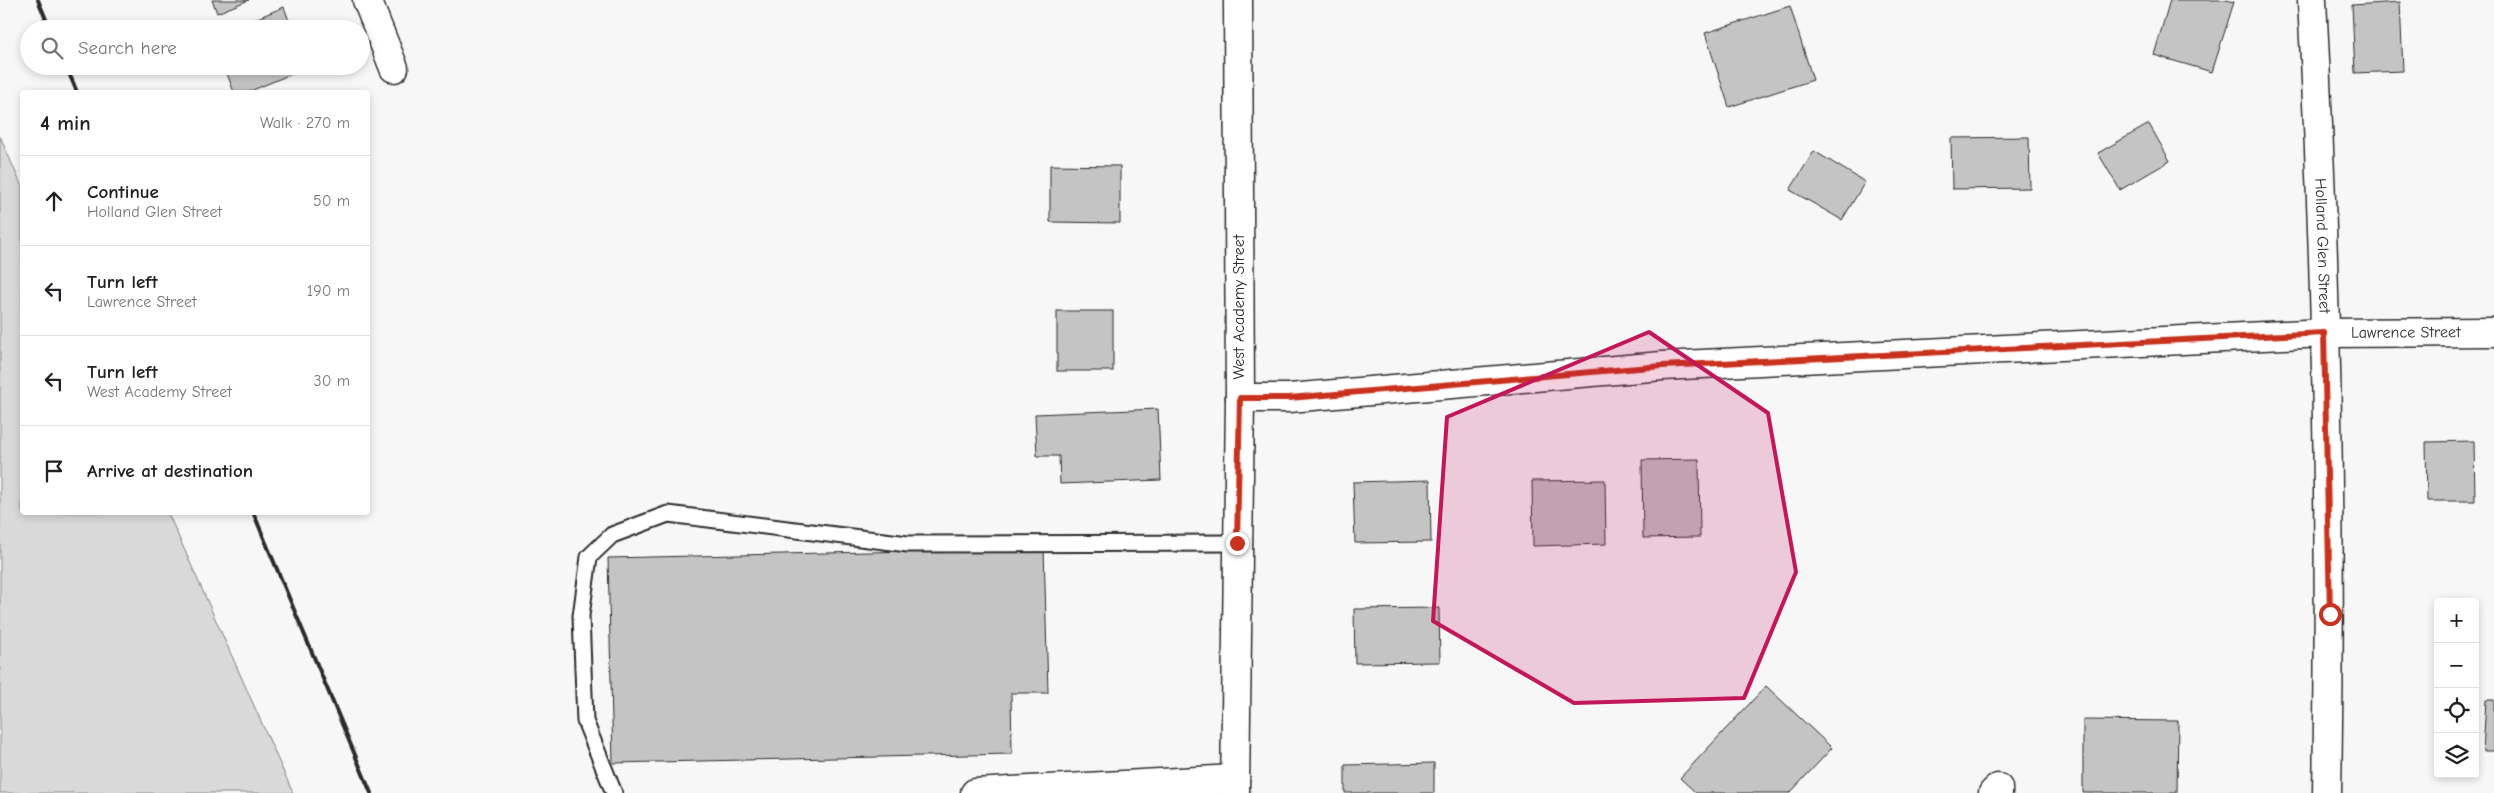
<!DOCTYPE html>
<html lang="en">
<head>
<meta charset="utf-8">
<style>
	body { margin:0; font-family:"Comic Neue",sans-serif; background:#f2f2f2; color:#202124 }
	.controls { position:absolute; right:15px; bottom:15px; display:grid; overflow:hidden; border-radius:5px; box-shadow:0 2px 8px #0003 }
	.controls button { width:45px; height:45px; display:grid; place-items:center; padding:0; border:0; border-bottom:1px solid #e0e0e0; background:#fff; color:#202124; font:25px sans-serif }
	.stop { position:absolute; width:15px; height:15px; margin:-11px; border:4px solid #c8321e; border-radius:50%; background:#fff }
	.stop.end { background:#c8321e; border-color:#fff; box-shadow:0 1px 5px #0008 }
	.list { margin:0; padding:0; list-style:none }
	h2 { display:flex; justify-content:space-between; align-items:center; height:65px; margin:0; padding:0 20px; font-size:21px }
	h2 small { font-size:16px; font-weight:400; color:#757577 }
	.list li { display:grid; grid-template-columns:32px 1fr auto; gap:15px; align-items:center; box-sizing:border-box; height:90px; padding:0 20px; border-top:1px solid #e0e0e0 }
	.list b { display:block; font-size:19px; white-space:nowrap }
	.list p { margin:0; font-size:16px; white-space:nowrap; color:#757577 }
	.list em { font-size:16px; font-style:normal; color:#757577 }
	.icon { flex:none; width:28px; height:28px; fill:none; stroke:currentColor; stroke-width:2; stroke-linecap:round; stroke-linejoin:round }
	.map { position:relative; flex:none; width:2494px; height:793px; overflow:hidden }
	.search { position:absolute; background:#fff; box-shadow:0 2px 8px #0003; left:20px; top:20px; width:350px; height:55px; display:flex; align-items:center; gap:12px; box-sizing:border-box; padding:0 18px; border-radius:28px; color:#757577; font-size:19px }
	.panel { position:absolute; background:#fff; box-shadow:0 2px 8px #0003; left:20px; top:90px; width:350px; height:425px; border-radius:5px }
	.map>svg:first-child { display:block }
	.green { fill:#d9d9d9; stroke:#828282 }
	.building { fill:#c4c4c4; stroke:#2b2b2b }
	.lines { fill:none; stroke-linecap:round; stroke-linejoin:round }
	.lane-casing { stroke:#2b2b2b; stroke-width:19 }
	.street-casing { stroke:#2b2b2b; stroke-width:31 }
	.secondary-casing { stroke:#2b2b2b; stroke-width:31 }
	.lane { stroke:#fff; stroke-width:15 }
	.street { stroke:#fff; stroke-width:28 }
	.secondary { stroke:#fff; stroke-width:28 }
	.rail { stroke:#2b2b2b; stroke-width:4 }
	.route { stroke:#c8321e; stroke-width:6 }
	.marked { fill:#c2185b; fill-opacity:0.2; stroke:#c2185b; stroke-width:4; stroke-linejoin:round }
	.labels { text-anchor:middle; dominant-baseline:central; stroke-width:4.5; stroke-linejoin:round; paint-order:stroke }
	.street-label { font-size:16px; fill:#2b2b2b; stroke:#fff }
</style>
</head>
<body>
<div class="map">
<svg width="2494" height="793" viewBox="0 0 2494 793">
	<rect width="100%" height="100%" fill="#f7f7f7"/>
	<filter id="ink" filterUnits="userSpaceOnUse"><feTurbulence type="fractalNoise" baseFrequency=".02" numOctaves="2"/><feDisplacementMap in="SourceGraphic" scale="10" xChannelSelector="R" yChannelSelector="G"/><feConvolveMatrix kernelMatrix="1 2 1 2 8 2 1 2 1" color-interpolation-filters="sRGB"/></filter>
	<g filter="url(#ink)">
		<!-- green -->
		<path class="green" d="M 0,136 L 22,187 L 22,512 L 168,513 L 293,793 L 0,793 Z"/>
		<!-- building -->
		<g class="building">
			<path d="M 212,0 L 249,0 L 217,13 Z"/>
			<path d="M 2170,0 L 2226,0 L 2234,2 L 2212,72 L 2154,55 Z"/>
			<path d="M 2400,2 L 2403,71 L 2355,73 L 2352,5 Z"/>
			<path d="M 1790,6 L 1813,80 L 1729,107 L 1705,33 Z"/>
			<path d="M 284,7 L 292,29 L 231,29 Z"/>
			<path d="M 224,66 L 308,66 L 308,67 L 248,92 L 234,92 Z"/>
			<path d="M 2149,124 L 2170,161 L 2120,190 L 2098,153 Z"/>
			<path d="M 2029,137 L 2030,188 L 1952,189 L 1951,138 Z"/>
			<path d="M 1814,151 L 1865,182 L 1842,220 L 1790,190 Z"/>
			<path d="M 1050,165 L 1120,166 L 1120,223 L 1050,222 Z"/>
			<rect x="1057" y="311" width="56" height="60"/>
			<path d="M 1158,409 L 1161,480 L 1060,484 L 1059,456 L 1037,456 L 1035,414 Z"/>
			<path d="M 2474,441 L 2475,501 L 2427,501 L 2426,442 Z"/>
			<path d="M 1699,459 L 1700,537 L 1643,538 L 1642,460 Z"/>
			<path d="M 1430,480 L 1431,542 L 1355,543 L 1353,482 Z"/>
			<path d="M 1605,480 L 1606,544 L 1533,546 L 1532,481 Z"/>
			<path d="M 1044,548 L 1048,693 L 1011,693 L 1012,754 L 613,763 L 608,558 Z"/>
			<path d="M 1439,608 L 1440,662 L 1355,663 L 1354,609 Z"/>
			<path d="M 1766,686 L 1832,748 L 1790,793 L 1696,793 L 1680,778 Z"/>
			<path d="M 2486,700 L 2494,700 L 2494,751 L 2483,751 Z"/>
			<path d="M 2083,720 L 2178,721 L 2177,793 L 2083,793 Z"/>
			<path d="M 1434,763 L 1434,793 L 1345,793 L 1345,765 Z"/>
		</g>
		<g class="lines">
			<!-- lane casing -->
			<g class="lane-casing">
				<path id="lane" d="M 614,793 L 585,721 L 581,616 L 589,557 L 612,535 L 668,514 L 908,544 L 1237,543"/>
			</g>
			<!-- street casing -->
			<g class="street-casing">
				<g id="street">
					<path d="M 367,0 L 394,68"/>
					<path id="s1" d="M 2312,0 C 2326,264 2332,529 2327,793"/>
					<path id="s2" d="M 1240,398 L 1289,398 L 1662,366 L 2324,333 L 2494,332"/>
					<path d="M 975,793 L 1235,779"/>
					<path d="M 1993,793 L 1998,788 L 1998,793"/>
				</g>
			</g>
			<!-- secondary casing -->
			<g class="secondary-casing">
				<path id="secondary" d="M 1235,793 L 1240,398 L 1238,0"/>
			</g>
			<!-- lane -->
			<use href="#lane" class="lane"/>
			<!-- street -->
			<use href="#street" class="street"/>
			<!-- secondary -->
			<use href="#secondary" class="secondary"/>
			<!-- rail -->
			<g class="rail">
				<path d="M 38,0 L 50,29"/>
				<path d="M 66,66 L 77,92"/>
				<path d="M 253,512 L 371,793"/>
			</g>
		</g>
	</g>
	<g class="lines" filter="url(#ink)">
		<!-- route -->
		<path class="route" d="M 1237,543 L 1240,398 L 1289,398 L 1662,366 L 2324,333 L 2330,614"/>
	</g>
	<!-- marked area -->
	<path class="marked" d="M 1649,332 L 1768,413 L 1796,572 L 1744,698 L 1574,703 L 1433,621 L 1447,417 Z"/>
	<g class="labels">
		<!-- street labels -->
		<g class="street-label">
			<text stroke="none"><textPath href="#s1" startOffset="246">Holland Glen Street</textPath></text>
			<text transform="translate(1239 307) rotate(-90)">West Academy Street</text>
			<text stroke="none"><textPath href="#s2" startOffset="1168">Lawrence Street</textPath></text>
		</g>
	</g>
</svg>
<div class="controls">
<button>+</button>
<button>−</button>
<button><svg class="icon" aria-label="locate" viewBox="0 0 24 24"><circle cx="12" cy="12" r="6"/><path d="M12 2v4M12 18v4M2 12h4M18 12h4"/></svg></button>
<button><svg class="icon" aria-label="layers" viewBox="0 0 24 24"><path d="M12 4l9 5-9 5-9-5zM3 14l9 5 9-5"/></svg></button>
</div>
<div class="stop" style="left:2330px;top:614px"></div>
<div class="stop end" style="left:1237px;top:543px"></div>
<div class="search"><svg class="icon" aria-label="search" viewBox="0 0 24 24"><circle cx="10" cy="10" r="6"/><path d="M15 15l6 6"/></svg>Search here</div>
<section class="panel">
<h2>4 min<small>Walk · 270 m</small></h2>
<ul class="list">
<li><svg class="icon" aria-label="ahead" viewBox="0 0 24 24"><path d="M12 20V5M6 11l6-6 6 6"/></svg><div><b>Continue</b><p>Holland Glen Street</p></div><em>50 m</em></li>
<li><svg class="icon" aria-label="left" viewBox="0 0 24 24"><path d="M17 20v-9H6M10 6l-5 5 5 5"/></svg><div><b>Turn left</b><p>Lawrence Street</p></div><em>190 m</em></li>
<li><svg class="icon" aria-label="left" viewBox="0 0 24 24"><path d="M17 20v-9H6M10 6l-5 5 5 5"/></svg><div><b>Turn left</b><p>West Academy Street</p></div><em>30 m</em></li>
<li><svg class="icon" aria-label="arrive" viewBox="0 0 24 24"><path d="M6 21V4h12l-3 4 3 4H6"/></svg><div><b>Arrive at destination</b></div></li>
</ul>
</section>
</div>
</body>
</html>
